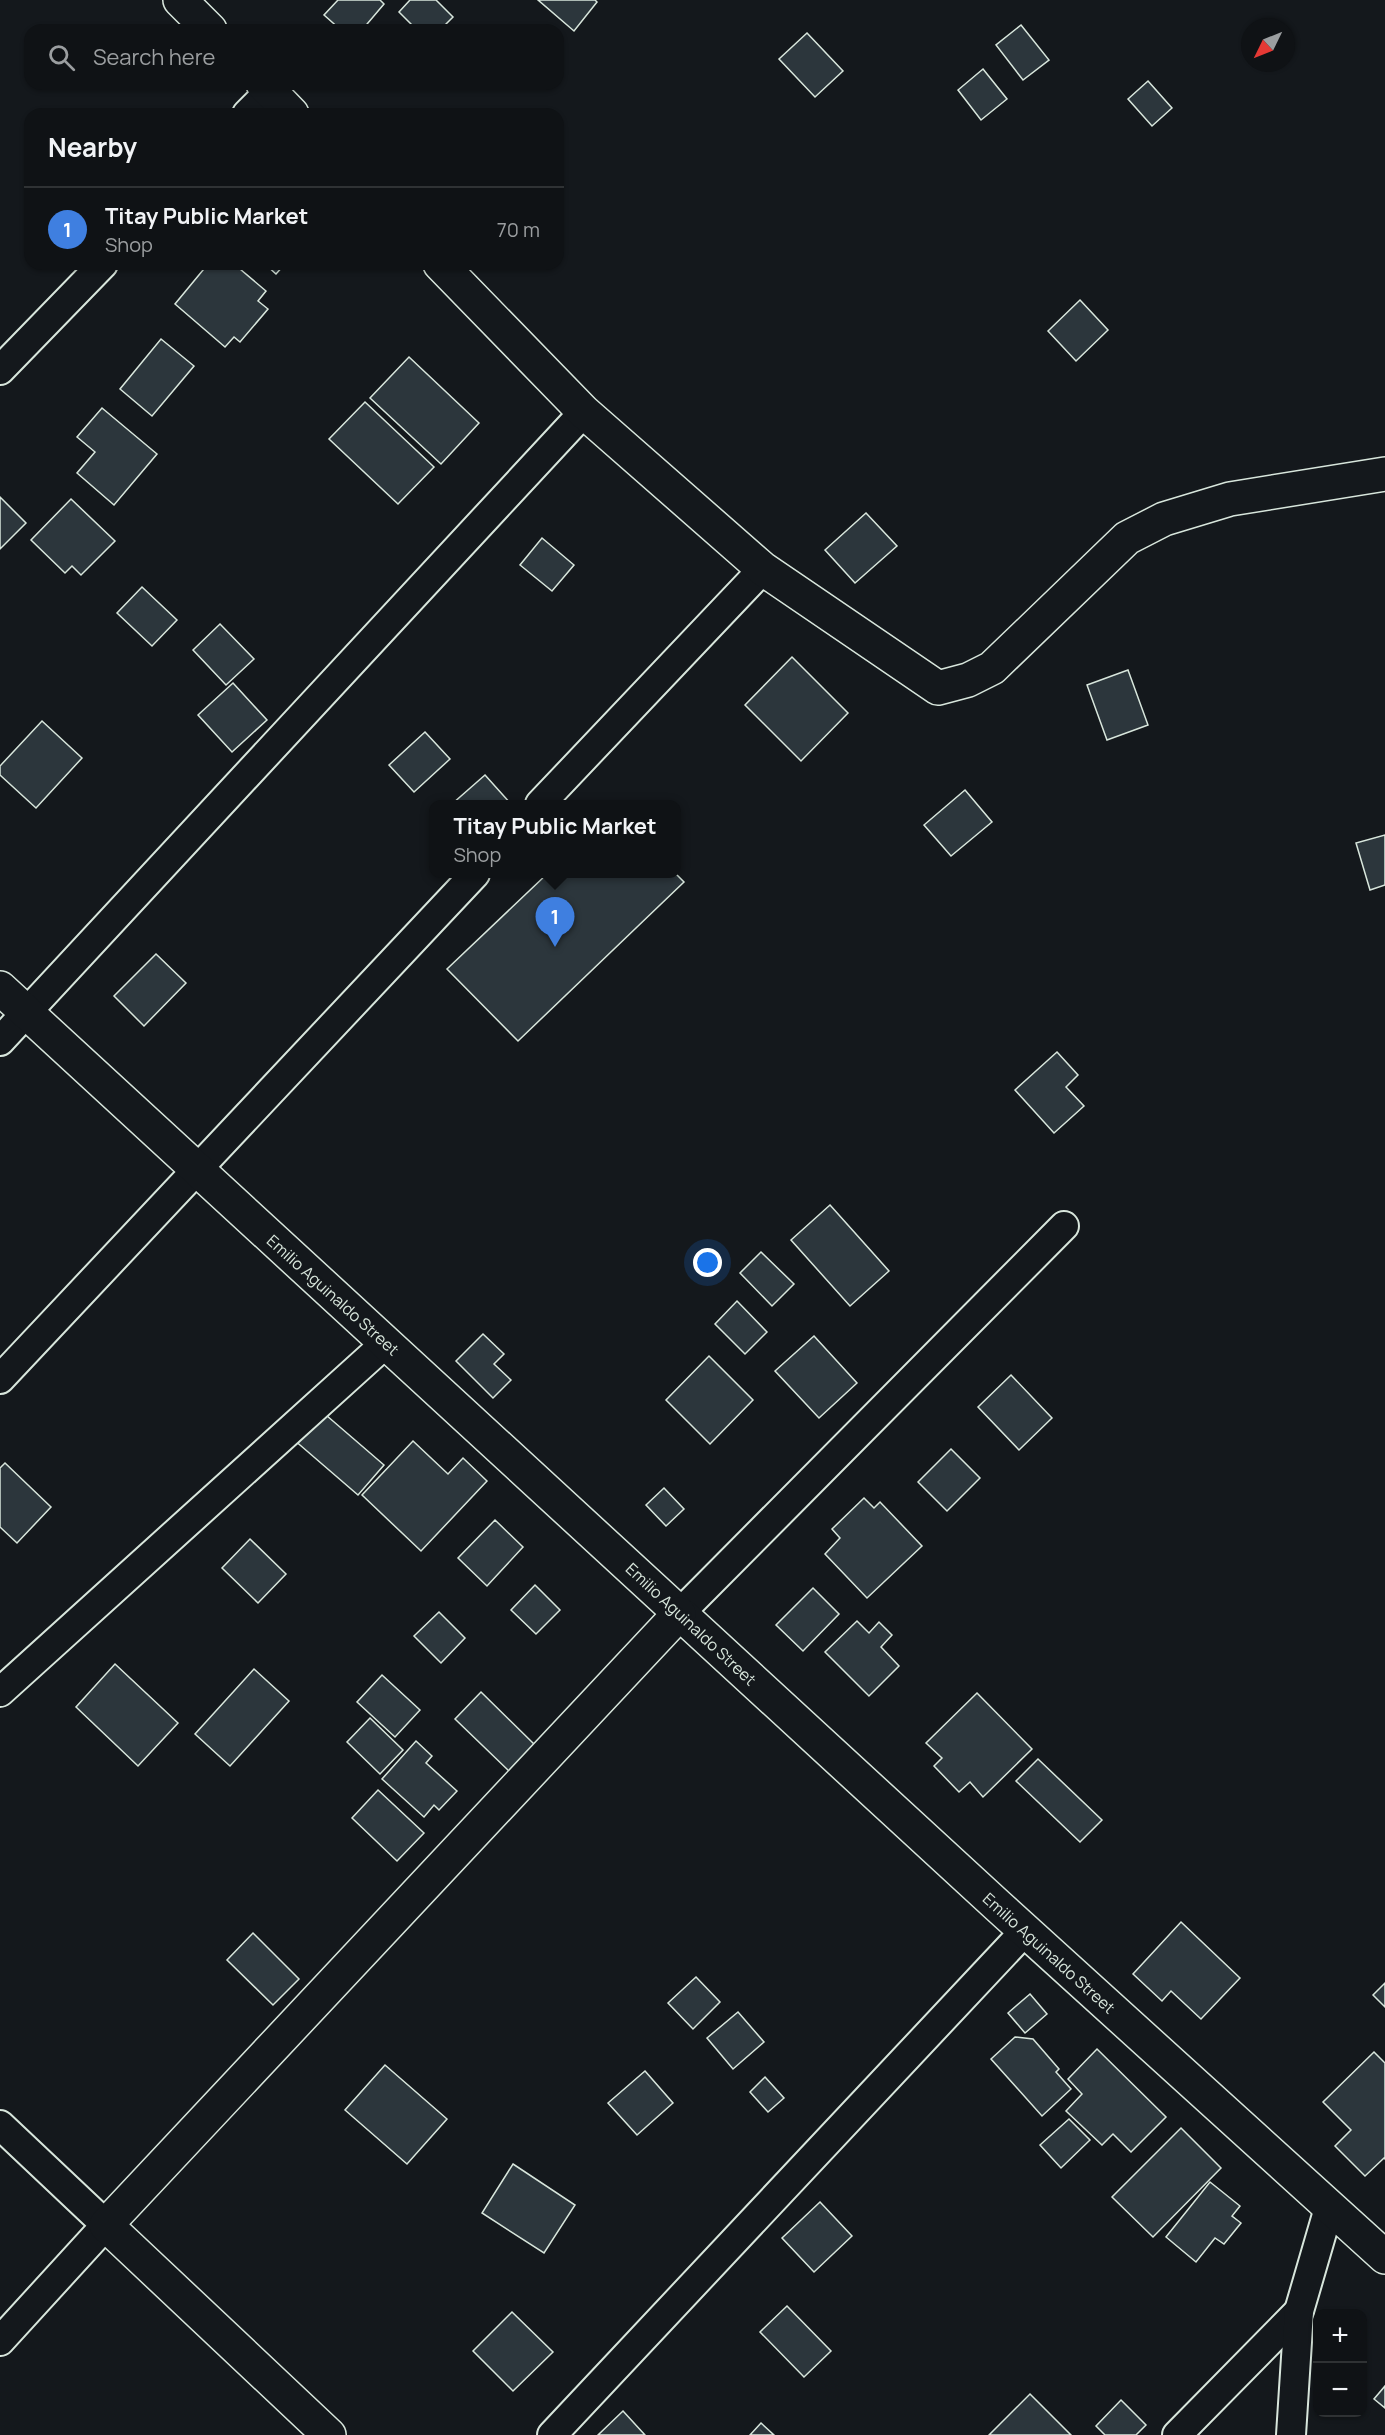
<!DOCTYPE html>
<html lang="en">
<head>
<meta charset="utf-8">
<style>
	body { margin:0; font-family:Manrope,sans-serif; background:#181b1e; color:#f1f3f6 }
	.controls { position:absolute; right:18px; bottom:18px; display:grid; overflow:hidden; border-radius:12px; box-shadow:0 2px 4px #0004 }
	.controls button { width:54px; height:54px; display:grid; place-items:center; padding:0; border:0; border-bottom:2px solid #2f3234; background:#0f1215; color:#f1f3f6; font:30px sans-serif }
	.compass { position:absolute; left:1241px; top:18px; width:54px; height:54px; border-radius:50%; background:#0f1215; box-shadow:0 2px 4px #0004; rotate:227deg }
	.you { position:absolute; left:708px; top:1263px; width:21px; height:21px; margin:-15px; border:4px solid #fff; border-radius:50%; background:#1a73e8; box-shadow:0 0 0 9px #1a73e833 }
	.badge { display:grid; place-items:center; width:39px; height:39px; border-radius:50%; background:#2563eb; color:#fff; font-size:20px; font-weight:700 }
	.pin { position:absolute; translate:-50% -50px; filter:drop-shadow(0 2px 3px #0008) }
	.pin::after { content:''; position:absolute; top:32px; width:21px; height:18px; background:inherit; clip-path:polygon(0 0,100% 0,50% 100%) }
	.popup { position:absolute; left:429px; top:800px; width:252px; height:78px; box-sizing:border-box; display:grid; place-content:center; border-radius:12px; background:#0f1215; filter:drop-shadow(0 2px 4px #0005); font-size:20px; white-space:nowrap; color:#9b9ea0 }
	.popup b { font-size:22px; color:#f1f3f6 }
	.popup::after { content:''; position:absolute; left:50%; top:100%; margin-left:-12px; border:12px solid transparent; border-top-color:#0f1215 }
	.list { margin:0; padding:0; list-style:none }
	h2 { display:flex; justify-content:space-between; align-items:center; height:78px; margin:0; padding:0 24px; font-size:26px }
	h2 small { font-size:20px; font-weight:400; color:#9b9ea0 }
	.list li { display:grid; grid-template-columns:39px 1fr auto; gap:18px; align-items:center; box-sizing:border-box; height:84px; padding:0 24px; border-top:2px solid #2f3234 }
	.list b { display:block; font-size:22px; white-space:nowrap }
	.list p { margin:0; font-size:20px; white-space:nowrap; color:#9b9ea0 }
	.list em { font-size:20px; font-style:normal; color:#9b9ea0 }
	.icon { flex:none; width:33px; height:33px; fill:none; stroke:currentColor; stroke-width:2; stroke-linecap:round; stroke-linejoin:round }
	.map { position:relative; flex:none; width:1385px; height:2435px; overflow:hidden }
	.search { position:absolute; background:#0f1215; box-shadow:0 2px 4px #0004; left:24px; top:24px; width:540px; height:66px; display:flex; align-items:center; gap:15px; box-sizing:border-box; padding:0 21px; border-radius:18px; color:#9b9ea0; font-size:22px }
	.panel { position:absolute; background:#0f1215; box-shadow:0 2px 4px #0004; left:24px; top:108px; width:540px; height:162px; border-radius:18px }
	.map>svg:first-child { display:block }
	.building { fill:#2c363c; stroke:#d8e6dc; stroke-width:1.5 }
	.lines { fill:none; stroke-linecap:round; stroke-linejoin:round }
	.minor-casing { stroke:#d8e6dc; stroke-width:32 }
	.tertiary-casing { stroke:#d8e6dc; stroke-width:36 }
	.minor { stroke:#14181c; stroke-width:28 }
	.tertiary { stroke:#14181c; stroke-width:33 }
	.labels { text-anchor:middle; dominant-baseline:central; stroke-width:4.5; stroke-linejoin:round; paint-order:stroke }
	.street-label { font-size:16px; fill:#d8e6dc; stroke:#14181c }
</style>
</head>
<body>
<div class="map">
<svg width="1385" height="2435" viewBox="0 0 1385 2435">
	<rect width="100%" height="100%" fill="#14181c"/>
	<!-- building -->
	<g class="building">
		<path d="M 338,0 L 380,0 L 384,4 L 362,30 L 341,30 L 324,15 Z"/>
		<path d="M 410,0 L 436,0 L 453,17 L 440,30 L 417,30 L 399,12 Z"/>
		<path d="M 538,0 L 595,0 L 597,2 L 574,31 Z"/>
		<path d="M 1021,25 L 1049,60 L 1023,80 L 996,45 Z"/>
		<path d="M 807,33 L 843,71 L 815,97 L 779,59 Z"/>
		<path d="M 983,69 L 1007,99 L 981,120 L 958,90 Z"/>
		<path d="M 1148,81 L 1172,108 L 1152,126 L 1128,99 Z"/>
		<path d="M 208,264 L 234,264 L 266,291 L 258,301 L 268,309 L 240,342 L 234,337 L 225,347 L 175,304 Z"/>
		<path d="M 265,264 L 285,264 L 276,274 Z"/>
		<path d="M 1080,300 L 1108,330 L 1076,361 L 1048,331 Z"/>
		<path d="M 161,339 L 194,366 L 152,416 L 120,389 Z"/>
		<path d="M 409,357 L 479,423 L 441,464 L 370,398 Z"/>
		<path d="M 365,402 L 434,467 L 398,504 L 329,439 Z"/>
		<path d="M 102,408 L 157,454 L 114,505 L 77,473 L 95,452 L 77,437 Z"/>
		<path d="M 0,497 L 26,523 L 0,549 Z"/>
		<path d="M 71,499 L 115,541 L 81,575 L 72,566 L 65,573 L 31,540 Z"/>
		<path d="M 866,513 L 897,546 L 855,583 L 825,550 Z"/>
		<path d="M 542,538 L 574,565 L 552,591 L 520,565 Z"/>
		<path d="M 142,587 L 177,620 L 152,646 L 117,613 Z"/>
		<path d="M 220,624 L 254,659 L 226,685 L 193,650 Z"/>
		<path d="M 792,657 L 848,713 L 801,761 L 745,705 Z"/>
		<path d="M 1128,670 L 1148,725 L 1107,740 L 1087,685 Z"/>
		<path d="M 233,683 L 267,720 L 232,752 L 198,715 Z"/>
		<path d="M 42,721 L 82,758 L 36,808 L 0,775 L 0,766 Z"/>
		<path d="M 425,732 L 450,759 L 414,792 L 389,765 Z"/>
		<path d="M 485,775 L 511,804 L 452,804 Z"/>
		<path d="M 965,790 L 992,822 L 951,856 L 924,825 Z"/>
		<path d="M 1385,835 L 1385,885 L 1370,890 L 1356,843 Z"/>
		<path d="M 547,874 L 676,874 L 684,882 L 518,1041 L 447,969 Z"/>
		<path d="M 156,954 L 186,983 L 144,1026 L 114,996 Z"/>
		<path d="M 1057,1052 L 1078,1075 L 1066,1087 L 1084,1106 L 1054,1133 L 1015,1090 Z"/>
		<path d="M 830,1205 L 889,1271 L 850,1306 L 791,1240 Z"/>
		<path d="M 761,1252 L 794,1284 L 772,1306 L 740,1273 Z"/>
		<path d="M 737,1301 L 767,1332 L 745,1354 L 715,1324 Z"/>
		<path d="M 483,1334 L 504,1354 L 494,1364 L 511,1380 L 493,1398 L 456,1361 Z"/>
		<path d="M 814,1336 L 857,1383 L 819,1418 L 775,1371 Z"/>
		<path d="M 709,1356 L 753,1400 L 710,1444 L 666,1400 Z"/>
		<path d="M 1011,1375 L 1052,1418 L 1019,1450 L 978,1407 Z"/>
		<path d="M 319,1409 L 384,1465 L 358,1495 L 293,1439 Z"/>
		<path d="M 413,1441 L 448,1474 L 463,1458 L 487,1481 L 421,1551 L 362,1495 Z"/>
		<path d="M 951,1449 L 980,1478 L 947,1511 L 918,1482 Z"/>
		<path d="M 5,1463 L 51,1507 L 17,1543 L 0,1527 L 0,1468 Z"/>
		<path d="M 664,1488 L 684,1509 L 666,1526 L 646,1505 Z"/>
		<path d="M 864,1498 L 874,1508 L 880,1502 L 922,1546 L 867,1598 L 825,1554 L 840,1538 L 832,1529 Z"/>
		<path d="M 495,1520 L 523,1547 L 487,1586 L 458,1558 Z"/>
		<path d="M 250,1539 L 286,1574 L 258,1603 L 222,1568 Z"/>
		<path d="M 535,1585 L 560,1610 L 536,1634 L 511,1610 Z"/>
		<path d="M 813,1588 L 839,1614 L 803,1651 L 776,1625 Z"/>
		<path d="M 439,1612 L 465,1638 L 441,1663 L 414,1636 Z"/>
		<path d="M 857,1621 L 869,1633 L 879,1622 L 892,1635 L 881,1647 L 899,1666 L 869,1696 L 825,1652 Z"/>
		<path d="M 115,1664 L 178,1723 L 138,1766 L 76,1707 Z"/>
		<path d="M 254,1669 L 289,1701 L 230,1766 L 195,1734 Z"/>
		<path d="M 382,1675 L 420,1710 L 395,1737 L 357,1702 Z"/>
		<path d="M 481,1692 L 536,1746 L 510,1772 L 455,1719 Z"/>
		<path d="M 977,1693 L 1032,1749 L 983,1797 L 970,1782 L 959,1792 L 934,1766 L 942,1758 L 926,1743 Z"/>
		<path d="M 370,1718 L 403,1750 L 380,1774 L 347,1742 Z"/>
		<path d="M 416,1741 L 432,1756 L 426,1763 L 457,1791 L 439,1810 L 434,1805 L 424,1817 L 382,1779 Z"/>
		<path d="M 1038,1759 L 1102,1820 L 1080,1842 L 1016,1781 Z"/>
		<path d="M 378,1790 L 424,1833 L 397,1861 L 352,1818 Z"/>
		<path d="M 1181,1922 L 1240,1978 L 1201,2019 L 1171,1991 L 1162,2001 L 1133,1974 Z"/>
		<path d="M 253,1933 L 299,1979 L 273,2005 L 227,1960 Z"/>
		<path d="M 696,1977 L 720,2002 L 693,2029 L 668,2003 Z"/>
		<path d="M 1385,1983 L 1385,2007 L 1373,1995 Z"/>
		<path d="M 1030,1994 L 1047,2014 L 1025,2033 L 1008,2013 Z"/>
		<path d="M 738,2012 L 764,2042 L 733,2069 L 707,2038 Z"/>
		<path d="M 1015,2037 L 1033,2039 L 1059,2069 L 1056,2072 L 1071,2089 L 1042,2116 L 991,2059 Z"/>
		<path d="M 1097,2049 L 1166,2117 L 1131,2152 L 1113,2134 L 1102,2145 L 1066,2111 L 1082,2094 L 1068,2079 Z"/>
		<path d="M 1374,2052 L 1385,2063 L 1385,2159 L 1384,2158 L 1365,2176 L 1335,2146 L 1351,2130 L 1323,2102 Z"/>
		<path d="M 385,2065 L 447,2119 L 407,2164 L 345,2110 Z"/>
		<path d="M 645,2071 L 673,2103 L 637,2135 L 608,2103 Z"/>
		<path d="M 765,2077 L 784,2098 L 768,2112 L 750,2092 Z"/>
		<path d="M 1069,2119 L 1090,2140 L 1061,2168 L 1040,2145 Z"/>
		<path d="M 1181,2128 L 1221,2168 L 1153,2237 L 1112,2197 Z"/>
		<path d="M 513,2164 L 575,2205 L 544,2253 L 482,2213 Z"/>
		<path d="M 1210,2182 L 1240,2206 L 1232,2216 L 1241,2223 L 1224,2244 L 1215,2238 L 1196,2262 L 1166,2237 Z"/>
		<path d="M 820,2202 L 852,2236 L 814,2272 L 782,2238 Z"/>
		<path d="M 787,2306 L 831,2351 L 804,2377 L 760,2332 Z"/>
		<path d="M 512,2312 L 553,2352 L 513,2391 L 473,2351 Z"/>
		<path d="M 1385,2386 L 1385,2408 L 1374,2399 Z"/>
		<path d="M 1030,2394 L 1071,2435 L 989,2435 Z"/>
		<path d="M 1121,2400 L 1146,2425 L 1136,2435 L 1105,2435 L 1096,2426 Z"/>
		<path d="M 623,2411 L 645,2435 L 598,2435 Z"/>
		<path d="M 761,2423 L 774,2435 L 750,2435 Z"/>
	</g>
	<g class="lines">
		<!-- minor casing -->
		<g class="minor-casing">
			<g id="minor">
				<path d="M 247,114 L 270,91"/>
				<path d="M 0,370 L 103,264"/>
				<path d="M 540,804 L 763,569"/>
				<path d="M 0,1041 L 584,412"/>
				<path d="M 0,1379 L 475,874"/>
				<path d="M 679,1614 L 1064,1226"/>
				<path d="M 0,1692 L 386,1343"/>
				<path d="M 0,2125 L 106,2225 L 0,2341"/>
				<path d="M 552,2435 L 1025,1931"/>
				<path d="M 1177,2435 L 1299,2311"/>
				<path d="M 1291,2435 L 1299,2311 L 1329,2208"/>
			</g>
		</g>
		<!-- tertiary casing -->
		<g class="tertiary-casing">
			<g id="tertiary">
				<path d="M 180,0 L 210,30"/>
				<path d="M 263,84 L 292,114"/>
				<path d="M 440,264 L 584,412 L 763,569 L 938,688 L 968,680 L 992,668 L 1127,538 L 1164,519 L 1230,499 L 1385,474"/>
				<path d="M 0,988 L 998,1906 L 1385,2257"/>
				<path d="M 329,2435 L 106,2225 L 679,1614"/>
			</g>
		</g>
		<!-- minor -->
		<use href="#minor" class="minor"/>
		<!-- tertiary -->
		<use href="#tertiary" class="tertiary"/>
	</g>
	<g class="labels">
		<!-- street labels -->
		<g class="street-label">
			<text transform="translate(333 1295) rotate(42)">Emilio Aguinaldo Street</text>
			<text transform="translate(691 1624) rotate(43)">Emilio Aguinaldo Street</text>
			<text transform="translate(1049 1953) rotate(42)">Emilio Aguinaldo Street</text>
		</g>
	</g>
</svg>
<div class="controls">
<button>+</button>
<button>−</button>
</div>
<svg class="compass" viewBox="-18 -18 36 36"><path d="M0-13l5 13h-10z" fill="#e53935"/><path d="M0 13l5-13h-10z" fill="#9b9ea0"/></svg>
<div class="you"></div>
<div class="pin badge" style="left:555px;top:947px;background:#3f7fe0">1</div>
<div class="popup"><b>Titay Public Market</b>Shop</div>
<div class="search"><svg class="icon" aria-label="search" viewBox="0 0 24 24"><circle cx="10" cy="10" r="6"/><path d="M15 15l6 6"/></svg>Search here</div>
<section class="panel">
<h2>Nearby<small></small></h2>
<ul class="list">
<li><span class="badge" style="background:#3f7fe0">1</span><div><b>Titay Public Market</b><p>Shop</p></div><em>70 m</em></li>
</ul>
</section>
</div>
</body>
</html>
